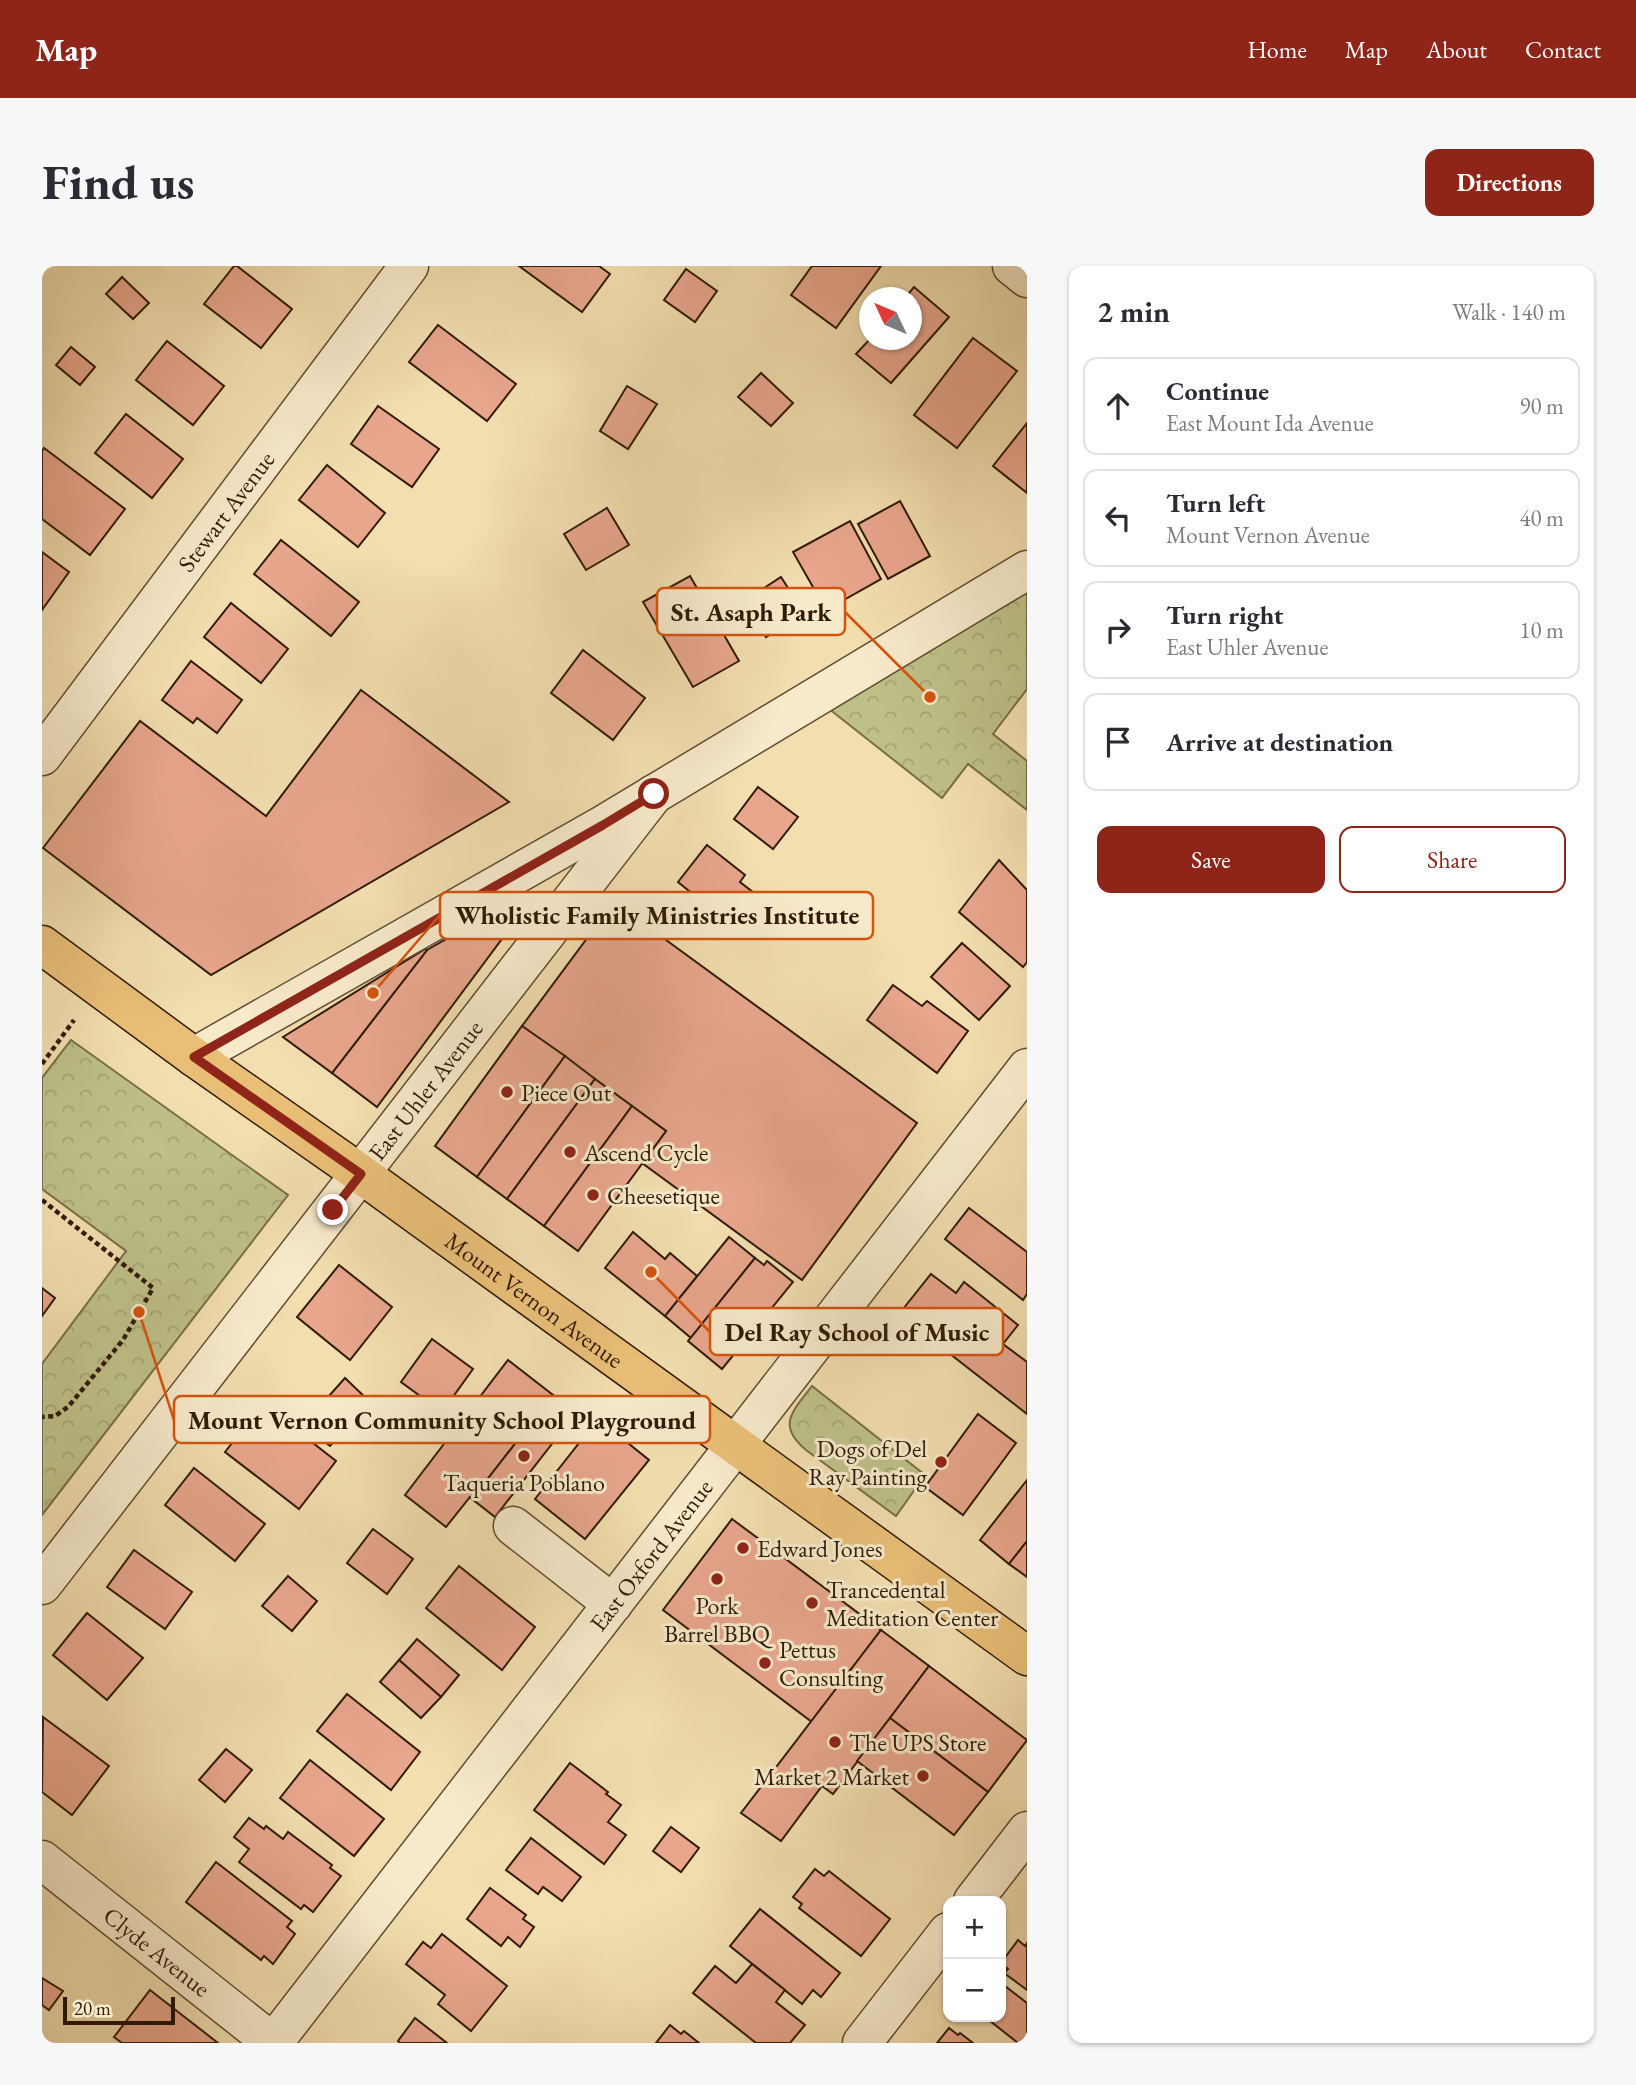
<!DOCTYPE html>
<html lang="en">
<head>
<meta charset="utf-8">
<style>
	body { margin:0; font-family:"EB Garamond",serif; background:#f7f7f7; color:#2b2b33 }
	.controls { position:absolute; right:21px; bottom:21px; display:grid; overflow:hidden; border-radius:14px; box-shadow:0 2px 5px #0004 }
	.controls button { width:63px; height:63px; display:grid; place-items:center; padding:0; border:0; border-bottom:2px solid #e1e1e2; background:#fff; color:#2b2b33; font:35px sans-serif }
	.compass { position:absolute; left:817px; top:21px; width:63px; height:63px; border-radius:50%; background:#fff; box-shadow:0 2px 5px #0004; rotate:314deg }
	.scale { position:absolute; left:21px; bottom:18px; width:112px; box-sizing:border-box; padding-left:7px; border:4px solid #301b08; border-top:0; font-size:19px; line-height:24px; white-space:nowrap; color:#301b08; -webkit-text-stroke:5px #f7eacb; paint-order:stroke }
	.stop { position:absolute; width:21px; height:21px; margin:-16px; border:5px solid #8f2418; border-radius:50%; background:#fff }
	.stop.end { background:#8f2418; border-color:#fff; box-shadow:0 2px 7px #0008 }
	.list { margin:0; padding:0; list-style:none }
	h2 { display:flex; justify-content:space-between; align-items:center; height:91px; margin:0; padding:0 28px; font-size:30px }
	h2 small { font-size:23px; font-weight:400; color:#7c7c81 }
	.list li { display:grid; grid-template-columns:46px 1fr auto; gap:21px; align-items:center; box-sizing:border-box; height:98px; margin:0 14px 14px; padding:0 14px; border:2px solid #e1e1e2; border-radius:14px }
	.list b { display:block; font-size:26px; white-space:nowrap }
	.list p { margin:0; font-size:23px; white-space:nowrap; color:#7c7c81 }
	.list em { font-size:23px; font-style:normal; color:#7c7c81 }
	.actions { display:flex; gap:14px; padding:21px 28px }
	.actions a { flex:1; padding:16px 0; border:2px solid #8f2418; border-radius:14px; text-align:center; font-size:24px; color:#8f2418 }
	.actions .main { background:#8f2418; color:#fff }
	.icon { flex:none; width:38px; height:38px; fill:none; stroke:currentColor; stroke-width:2; stroke-linecap:round; stroke-linejoin:round }
	.map { position:relative; flex:none; width:985px; height:1777px; overflow:hidden; border-radius:14px }
	header { display:flex; align-items:center; gap:42px; box-sizing:border-box; height:98px; padding:0 35px; background:#8f2418; color:#fff }
	header strong { font-size:33px }
	nav { display:flex; gap:38px; margin-inline-start:auto; font-size:24px }
	.intro { display:flex; align-items:center; justify-content:space-between; box-sizing:border-box; height:168px; padding:0 42px }
	h1 { margin:0; font-size:49px }
	.button { padding:18px 32px; border-radius:14px; background:#8f2418; color:#fff; font-size:24px; font-weight:700 }
	main { display:flex; gap:42px; padding:0 42px }
	aside { flex:1; background:#fff; border-radius:14px; box-shadow:0 2px 5px #0004 }
	.map>svg:first-child { display:block }
	.forest { fill:url(#forest-crowns); stroke:#776e48; stroke-width:2 }
	.building { fill:#e8a68c; stroke:#301b08; stroke-width:2 }
	.lines { fill:none; stroke-linecap:round; stroke-linejoin:round }
	.minor-casing { stroke:#604c32; stroke-width:41 }
	.major-casing { stroke:#301b08; stroke-width:41 }
	.path { stroke:#301b08; stroke-width:4.5; stroke-dasharray:5 3.5; stroke-linecap:butt }
	.minor { stroke:#f7eacb; stroke-width:38 }
	.major { stroke:#e9bf78; stroke-width:38 }
	.route { stroke:#8f2418; stroke-width:9 }
	.poi-dot { fill:#8f2418; stroke:#f7eacb; stroke-width:2.5 }
	.labels { text-anchor:middle; dominant-baseline:central; stroke-width:6; stroke-linejoin:round; paint-order:stroke }
	.street-label { font-size:24px; fill:#301b08; stroke:#f7eacb }
	.poi-label { font-size:24px; fill:#301b08; stroke:#f7eacb; text-anchor:start }
	.leader { fill:none; stroke:#d6530c; stroke-width:2.5 }
	.callout-dot { fill:#d6530c; stroke:#f7eacb; stroke-width:2.5 }
	.callout { fill:#f7eacb; stroke:#d6530c; stroke-width:2.5 }
	.callout-label { font-size:26px; text-anchor:middle; font-weight:bold; fill:#301b08 }
</style>
</head>
<body>
<header>
<strong>Map</strong>
<nav><a>Home</a><a>Map</a><a>About</a><a>Contact</a></nav>
</header>
<div class="intro"><h1>Find us</h1><a class="button">Directions</a></div>
<main>
<div class="map">
<svg width="985" height="1777" viewBox="0 0 985 1777">
	<defs>
		<pattern id="forest-crowns" width="20" height="18" patternUnits="userSpaceOnUse" patternTransform="scale(1.75)"><rect width="20" height="18" fill="#bec088"/><path d="M2 6a3 3 0 1 1 6 0M12 15a3 3 0 1 1 6 0" fill="none" stroke="#a4a474"/></pattern>
	</defs>
	<rect width="100%" height="100%" fill="#f2deaf"/>
	<filter id="stains"><feTurbulence type="fractalNoise" baseFrequency=".00286" numOctaves="4"/><feColorMatrix values="0 0 0 0 .2 0 0 0 0 .09 0 0 0 0 .02 0 0 0 .5 -.17"/></filter>
	<radialGradient id="worn" r=".72"><stop offset=".6" stop-color="#630" stop-opacity="0"/><stop offset="1" stop-color="#630" stop-opacity=".3"/></radialGradient>
	<!-- forest -->
	<g class="forest">
		<path d="M 985,326 L 985,423 L 951,468 L 985,495 L 985,544 L 926,498 L 900,532 L 782,439 Z"/>
		<path d="M 29,774 L 246,929 L 0,1249 L 0,1098 L 84,985 L 0,923 L 0,812 Z"/>
		<path d="M 770,1120 L 883,1209 L 854,1250 L 764,1184 C 734,1159 751,1145 770,1120 Z"/>
	</g>
	<!-- building -->
	<g class="building">
		<path d="M 192,0 L 195,0 L 250,43 L 219,82 L 162,38 Z"/>
		<path d="M 477,0 L 557,0 L 568,8 L 540,46 Z"/>
		<path d="M 770,0 L 839,0 L 794,62 L 749,29 Z"/>
		<path d="M 644,3 L 675,25 L 653,56 L 622,34 Z"/>
		<path d="M 80,11 L 107,37 L 91,53 L 64,28 Z"/>
		<path d="M 872,21 L 907,51 L 849,117 L 814,88 L 828,73 L 870,74 L 870,32 L 863,32 Z"/>
		<path d="M 396,59 L 474,118 L 445,155 L 367,96 Z"/>
		<path d="M 931,72 L 975,105 L 915,182 L 872,149 Z"/>
		<path d="M 125,75 L 182,120 L 151,159 L 94,114 Z"/>
		<path d="M 29,81 L 53,101 L 38,119 L 14,99 Z"/>
		<path d="M 719,107 L 751,137 L 729,160 L 696,131 Z"/>
		<path d="M 585,120 L 615,138 L 586,183 L 558,165 Z"/>
		<path d="M 336,140 L 397,183 L 370,221 L 309,178 Z"/>
		<path d="M 84,148 L 141,193 L 110,232 L 53,187 Z"/>
		<path d="M 985,157 L 985,227 L 951,200 Z"/>
		<path d="M 2,182 L 83,243 L 48,289 L 0,253 L 0,185 Z"/>
		<path d="M 285,199 L 343,247 L 316,281 L 257,234 Z"/>
		<path d="M 858,235 L 888,290 L 846,313 L 816,258 Z"/>
		<path d="M 565,242 L 587,279 L 544,304 L 522,268 Z"/>
		<path d="M 808,255 L 839,313 L 784,344 L 751,286 Z"/>
		<path d="M 239,274 L 317,336 L 289,370 L 212,308 Z"/>
		<path d="M 0,286 L 27,306 L 0,344 Z"/>
		<path d="M 648,310 L 697,395 L 651,421 L 601,336 Z"/>
		<path d="M 739,311 L 762,347 L 724,371 L 702,335 Z"/>
		<path d="M 189,337 L 246,383 L 219,417 L 162,371 Z"/>
		<path d="M 541,384 L 603,432 L 571,474 L 509,427 Z"/>
		<path d="M 149,395 L 200,434 L 175,467 L 155,452 L 151,457 L 120,434 Z"/>
		<path d="M 319,424 L 467,536 L 169,709 L 1,582 L 98,455 L 224,550 Z"/>
		<path d="M 716,521 L 756,551 L 731,583 L 692,553 Z"/>
		<path d="M 665,579 L 703,609 L 698,616 L 712,627 L 688,658 L 636,616 Z"/>
		<path d="M 957,594 L 985,624 L 985,696 L 981,701 L 917,646 Z"/>
		<path d="M 572,636 L 875,857 L 760,1014 L 600,897 L 624,865 L 480,760 Z"/>
		<path d="M 448,648 L 468,662 L 335,841 L 290,807 L 385,684 Z"/>
		<path d="M 920,677 L 968,720 L 937,754 L 889,711 Z"/>
		<path d="M 383,683 L 385,684 L 290,807 L 241,771 Z"/>
		<path d="M 851,719 L 880,740 L 885,735 L 926,765 L 895,807 L 825,754 Z"/>
		<path d="M 480,760 L 523,790 L 435,911 L 393,880 Z"/>
		<path d="M 523,790 L 553,813 L 465,933 L 435,911 Z"/>
		<path d="M 553,813 L 590,840 L 502,960 L 465,933 Z"/>
		<path d="M 590,840 L 624,865 L 536,985 L 502,960 Z"/>
		<path d="M 927,942 L 985,986 L 985,1028 L 981,1034 L 903,973 Z"/>
		<path d="M 591,966 L 623,993 L 628,987 L 655,1010 L 623,1050 L 563,1002 Z"/>
		<path d="M 687,971 L 713,992 L 649,1072 L 623,1050 Z"/>
		<path d="M 713,992 L 722,999 L 725,995 L 751,1016 L 680,1103 L 646,1075 Z"/>
		<path d="M 297,999 L 350,1041 L 308,1094 L 255,1051 Z"/>
		<path d="M 889,1008 L 914,1027 L 922,1016 L 976,1059 L 961,1078 L 985,1096 L 985,1148 L 857,1048 Z"/>
		<path d="M 0,1022 L 13,1032 L 0,1050 Z"/>
		<path d="M 390,1073 L 431,1103 L 400,1146 L 359,1116 Z"/>
		<path d="M 466,1094 L 511,1129 L 430,1233 L 428,1231 L 404,1261 L 363,1229 Z"/>
		<path d="M 303,1112 L 327,1135 L 288,1180 L 261,1159 Z"/>
		<path d="M 511,1129 L 534,1147 L 453,1251 L 430,1233 Z"/>
		<path d="M 221,1138 L 294,1195 L 257,1243 L 183,1186 Z"/>
		<path d="M 936,1148 L 974,1177 L 921,1249 L 883,1221 Z"/>
		<path d="M 556,1153 L 607,1194 L 543,1273 L 493,1233 Z"/>
		<path d="M 152,1202 L 223,1258 L 193,1295 L 123,1239 Z"/>
		<path d="M 985,1214 L 985,1275 L 967,1298 L 938,1274 Z"/>
		<path d="M 690,1253 L 839,1364 L 770,1456 L 621,1344 Z"/>
		<path d="M 331,1263 L 371,1293 L 345,1328 L 305,1297 Z"/>
		<path d="M 985,1275 L 985,1311 L 967,1298 Z"/>
		<path d="M 92,1284 L 150,1326 L 123,1363 L 65,1321 Z"/>
		<path d="M 417,1300 L 493,1361 L 460,1404 L 384,1342 Z"/>
		<path d="M 246,1310 L 275,1335 L 250,1365 L 220,1340 Z"/>
		<path d="M 45,1347 L 101,1392 L 65,1434 L 11,1389 Z"/>
		<path d="M 839,1364 L 887,1400 L 791,1528 L 780,1520 L 739,1575 L 699,1547 Z"/>
		<path d="M 375,1373 L 417,1409 L 399,1431 L 357,1394 Z"/>
		<path d="M 357,1394 L 399,1431 L 379,1452 L 338,1416 Z"/>
		<path d="M 887,1400 L 985,1474 L 946,1526 L 848,1452 Z"/>
		<path d="M 305,1428 L 378,1486 L 349,1524 L 275,1465 Z"/>
		<path d="M 1,1451 L 67,1500 L 30,1549 L 0,1526 Z"/>
		<path d="M 848,1452 L 946,1526 L 912,1569 L 815,1495 Z"/>
		<path d="M 184,1483 L 210,1504 L 183,1536 L 157,1514 Z"/>
		<path d="M 268,1494 L 342,1553 L 312,1590 L 238,1532 Z"/>
		<path d="M 528,1497 L 566,1526 L 564,1528 L 579,1539 L 566,1556 L 584,1569 L 562,1598 L 492,1544 Z"/>
		<path d="M 207,1552 L 222,1563 L 224,1560 L 241,1573 L 246,1566 L 290,1599 L 288,1602 L 299,1610 L 271,1646 L 262,1639 L 259,1643 L 197,1596 L 207,1583 L 192,1571 Z"/>
		<path d="M 629,1561 L 657,1582 L 639,1606 L 611,1585 Z"/>
		<path d="M 489,1572 L 539,1611 L 520,1635 L 501,1621 L 496,1628 L 464,1604 Z"/>
		<path d="M 174,1596 L 250,1655 L 245,1661 L 253,1668 L 231,1698 L 222,1690 L 219,1694 L 144,1636 Z"/>
		<path d="M 773,1603 L 782,1610 L 787,1605 L 848,1653 L 819,1690 L 757,1642 L 760,1638 L 751,1631 Z"/>
		<path d="M 448,1622 L 484,1649 L 481,1653 L 492,1661 L 478,1681 L 466,1671 L 459,1680 L 425,1653 Z"/>
		<path d="M 718,1643 L 798,1707 L 779,1731 L 771,1724 L 760,1738 L 688,1680 Z"/>
		<path d="M 400,1668 L 465,1720 L 429,1765 L 396,1738 L 403,1729 L 364,1698 L 381,1676 L 389,1682 Z"/>
		<path d="M 976,1674 L 983,1680 L 985,1677 L 985,1724 L 962,1707 L 966,1703 L 959,1697 Z"/>
		<path d="M 710,1698 L 743,1724 L 734,1736 L 763,1759 L 748,1777 L 714,1777 L 651,1727 L 673,1700 L 694,1717 Z"/>
		<path d="M 0,1712 L 21,1725 L 7,1744 L 0,1739 Z"/>
		<path d="M 959,1717 L 985,1737 L 985,1777 L 976,1777 L 943,1751 L 959,1751 Z"/>
		<path d="M 108,1724 L 176,1777 L 80,1777 L 72,1771 Z"/>
		<path d="M 373,1752 L 405,1777 L 358,1777 L 356,1775 Z"/>
		<path d="M 628,1759 L 639,1768 L 642,1765 L 657,1777 L 614,1777 Z"/>
		<path d="M 907,1762 L 916,1769 L 918,1767 L 931,1777 L 895,1777 Z"/>
	</g>
	<g class="lines">
		<!-- minor casing -->
		<g class="minor-casing">
			<g id="minor">
				<path d="M 970,0 L 985,12"/>
				<path id="s1" d="M 0,490 L 367,0"/>
				<path d="M 152,791 L 561,559 L 985,304"/>
				<path d="M 471,1260 L 571,1338"/>
				<path id="s2" d="M 0,1319 L 612,528"/>
				<path id="s3" d="M 0,1594 L 231,1777 L 985,802"/>
				<path d="M 931,1635 L 985,1565"/>
				<path d="M 820,1777 L 906,1666"/>
			</g>
		</g>
		<!-- major casing -->
		<g class="major-casing">
			<g id="major">
				<path id="s4" d="M 0,679 L 152,791 L 319,908 L 985,1390"/>
			</g>
		</g>
		<!-- path -->
		<g class="path">
			<path d="M 0,798 L 32,754"/>
			<path d="M 0,934 L 111,1022 L 81,1074 L 26,1141 L 13,1150 L 0,1151"/>
		</g>
		<!-- minor -->
		<use href="#minor" class="minor"/>
		<!-- major -->
		<use href="#major" class="major"/>
	</g>
	<g class="lines">
		<!-- route -->
		<path class="route" d="M 291,944 L 319,908 L 152,791 L 561,559 L 612,528"/>
	</g>
	<!-- markers -->
	<g class="poi-dot">
		<circle cx="465" cy="826" r="7"/>
		<circle cx="528" cy="886" r="7"/>
		<circle cx="551" cy="929" r="7"/>
		<circle cx="482" cy="1190" r="7"/>
		<circle cx="899" cy="1196" r="7"/>
		<circle cx="701" cy="1282" r="7"/>
		<circle cx="675" cy="1313" r="7"/>
		<circle cx="770" cy="1337" r="7"/>
		<circle cx="723" cy="1397" r="7"/>
		<circle cx="793" cy="1476" r="7"/>
		<circle cx="881" cy="1510" r="7"/>
	</g>
	<g class="labels">
		<!-- street labels -->
		<g class="street-label">
			<text stroke="none"><textPath href="#s1" startOffset="306">Stewart Avenue</textPath></text>
			<text stroke="none"><textPath href="#s2" startOffset="626">East Uhler Avenue</textPath></text>
			<text stroke="none"><textPath href="#s4" startOffset="607">Mount Vernon Avenue</textPath></text>
			<text stroke="none"><textPath href="#s3" startOffset="912">East Oxford Avenue</textPath></text>
			<text stroke="none"><textPath href="#s3" startOffset="147">Clyde Avenue</textPath></text>
		</g>
		<!-- poi labels -->
		<g class="poi-label">
			<text x="479" y="826">Piece Out</text>
			<text x="542" y="886">Ascend Cycle</text>
			<text x="565" y="929">Cheesetique</text>
			<text x="885" y="1182" text-anchor="end">Dogs of Del<tspan x="885" dy="28">Ray Painting</tspan></text>
			<text x="482" y="1216" text-anchor="middle">Taqueria Poblano</text>
			<text x="715" y="1282">Edward Jones</text>
			<text x="784" y="1323">Trancedental<tspan x="784" dy="28">Meditation Center</tspan></text>
			<text x="675" y="1339" text-anchor="middle">Pork<tspan x="675" dy="28">Barrel BBQ</tspan></text>
			<text x="737" y="1383">Pettus<tspan x="737" dy="28">Consulting</tspan></text>
			<text x="807" y="1476">The UPS Store</text>
			<text x="867" y="1510" text-anchor="end">Market 2 Market</text>
		</g>
	</g>
	<!-- callouts -->
	<path class="leader" d="M888 431L803 346M331 727L398 649M609 1006L668 1066M97 1046L132 1154"/>
	<g class="callout-dot">
		<circle cx="888" cy="431" r="7"/>
		<circle cx="331" cy="727" r="7"/>
		<circle cx="609" cy="1006" r="7"/>
		<circle cx="97" cy="1046" r="7"/>
	</g>
	<g class="callout">
		<rect x="615" y="322" width="188" height="47" rx="7"/>
		<rect x="398" y="626" width="433" height="47" rx="7"/>
		<rect x="668" y="1042" width="293" height="47" rx="7"/>
		<rect x="132" y="1130" width="536" height="47" rx="7"/>
	</g>
	<g class="callout-label">
		<text x="709" y="355">St. Asaph Park</text>
		<text x="615" y="658">Wholistic Family Ministries Institute</text>
		<text x="815" y="1075">Del Ray School of Music</text>
		<text x="400" y="1163">Mount Vernon Community School Playground</text>
	</g>
	<rect width="100%" height="100%" filter="url(#stains)"/>
	<rect width="100%" height="100%" fill="url(#worn)"/>
</svg>
<div class="controls">
<button>+</button>
<button>−</button>
</div>
<svg class="compass" viewBox="-18 -18 36 36"><path d="M0-13l5 13h-10z" fill="#e53935"/><path d="M0 13l5-13h-10z" fill="#7c7c81"/></svg>
<div class="scale">20 m</div>
<div class="stop" style="left:612px;top:528px"></div>
<div class="stop end" style="left:291px;top:944px"></div>
</div>
<aside>
<h2>2 min<small>Walk · 140 m</small></h2>
<ul class="list">
<li><svg class="icon" aria-label="ahead" viewBox="0 0 24 24"><path d="M12 20V5M6 11l6-6 6 6"/></svg><div><b>Continue</b><p>East Mount Ida Avenue</p></div><em>90 m</em></li>
<li><svg class="icon" aria-label="left" viewBox="0 0 24 24"><path d="M17 20v-9H6M10 6l-5 5 5 5"/></svg><div><b>Turn left</b><p>Mount Vernon Avenue</p></div><em>40 m</em></li>
<li><svg class="icon" aria-label="right" viewBox="0 0 24 24"><path d="M7 20v-9h11M14 6l5 5-5 5"/></svg><div><b>Turn right</b><p>East Uhler Avenue</p></div><em>10 m</em></li>
<li><svg class="icon" aria-label="arrive" viewBox="0 0 24 24"><path d="M6 21V4h12l-3 4 3 4H6"/></svg><div><b>Arrive at destination</b></div></li>
</ul>
<div class="actions"><a class="main">Save</a><a>Share</a></div>
</aside>
</main>
</body>
</html>
